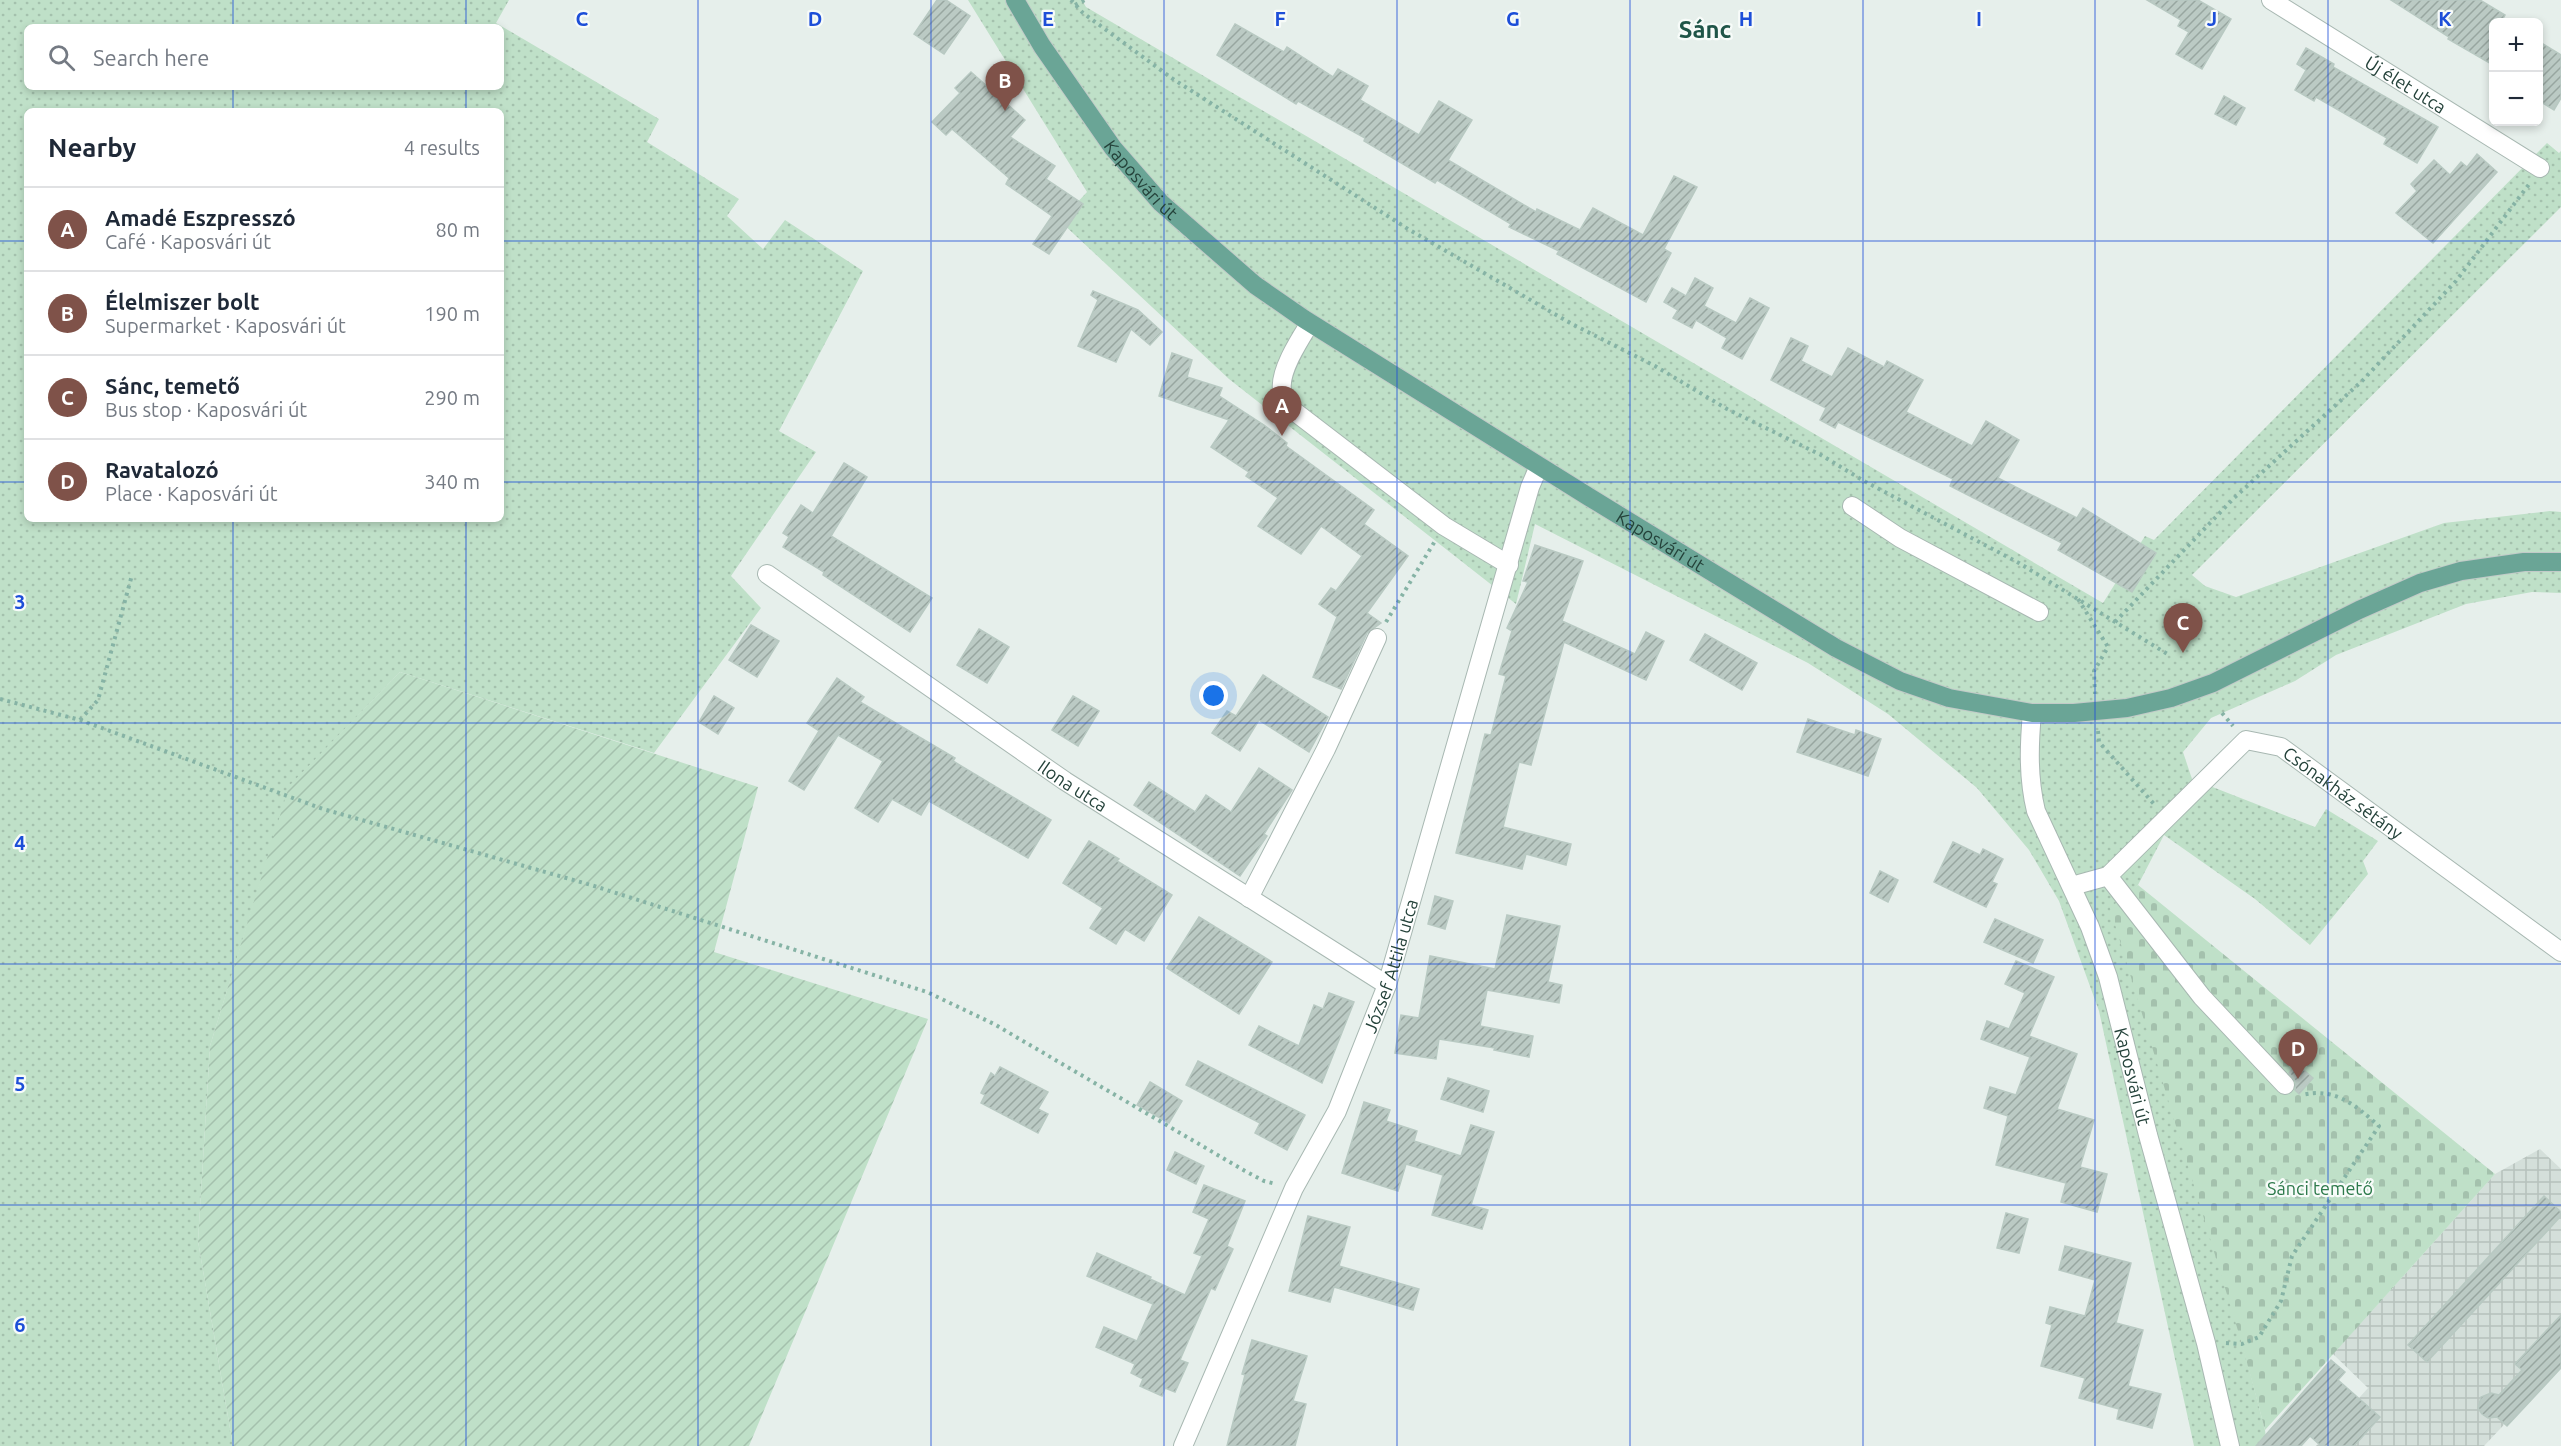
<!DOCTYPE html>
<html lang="en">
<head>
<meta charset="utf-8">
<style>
	body { margin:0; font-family:Ubuntu,sans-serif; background:#f6f6f7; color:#1f2937 }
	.controls { position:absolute; right:18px; top:18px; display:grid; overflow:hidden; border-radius:9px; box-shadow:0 3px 9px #0003 }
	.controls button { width:54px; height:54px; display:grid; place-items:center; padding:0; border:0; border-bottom:2px solid #e0e1e3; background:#fff; color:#1f2937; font:30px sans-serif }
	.you { position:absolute; left:1214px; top:696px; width:21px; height:21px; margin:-15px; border:4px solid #fff; border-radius:50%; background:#1a73e8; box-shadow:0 0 0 9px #1a73e833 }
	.badge { display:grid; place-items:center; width:39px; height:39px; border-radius:50%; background:#7f5249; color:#fff; font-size:20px; font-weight:700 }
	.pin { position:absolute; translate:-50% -50px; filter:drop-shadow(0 2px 3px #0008) }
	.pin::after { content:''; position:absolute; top:32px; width:21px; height:18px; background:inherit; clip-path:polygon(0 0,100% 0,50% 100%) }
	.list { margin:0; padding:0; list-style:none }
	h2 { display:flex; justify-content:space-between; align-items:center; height:78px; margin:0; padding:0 24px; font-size:26px }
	h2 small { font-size:20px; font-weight:400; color:#747a83 }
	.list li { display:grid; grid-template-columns:39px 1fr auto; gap:18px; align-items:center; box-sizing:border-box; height:84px; padding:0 24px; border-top:2px solid #e0e1e3 }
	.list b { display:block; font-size:22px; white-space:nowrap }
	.list p { margin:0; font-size:20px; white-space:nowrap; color:#747a83 }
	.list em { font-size:20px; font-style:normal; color:#747a83 }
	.icon { flex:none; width:33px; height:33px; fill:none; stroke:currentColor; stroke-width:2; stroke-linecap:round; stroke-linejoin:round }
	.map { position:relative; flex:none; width:2561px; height:1446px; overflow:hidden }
	.search { position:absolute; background:#fff; box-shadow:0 3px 9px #0003; left:24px; top:24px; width:480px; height:66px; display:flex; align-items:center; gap:15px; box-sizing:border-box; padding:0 21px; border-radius:9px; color:#747a83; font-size:22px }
	.panel { position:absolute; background:#fff; box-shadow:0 3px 9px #0003; left:24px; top:108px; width:480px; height:414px; border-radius:9px }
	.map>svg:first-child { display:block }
	.industrial { fill:url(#industrial-grid) }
	.grass { fill:url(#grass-dots); fill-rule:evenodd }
	.cemetery { fill:url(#cemetery-stones) }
	.garden { fill:url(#garden-furrows) }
	.building { fill:url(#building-hatch); stroke:#b8c9c2; stroke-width:1.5 }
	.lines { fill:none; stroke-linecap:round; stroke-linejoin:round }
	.minor-casing { stroke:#a8b8b2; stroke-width:20 }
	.major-casing { stroke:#c2cac8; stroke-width:20 }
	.path { stroke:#86b3a5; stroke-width:4; stroke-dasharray:3 4.5; stroke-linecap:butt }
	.minor { stroke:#fff; stroke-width:18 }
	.major { stroke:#6aa596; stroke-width:18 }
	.grid { fill:none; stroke:#1d4ed8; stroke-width:1.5; stroke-opacity:0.55 }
	.labels { text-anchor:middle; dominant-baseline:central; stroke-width:4.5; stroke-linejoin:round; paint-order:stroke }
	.street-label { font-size:18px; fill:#24423a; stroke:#f7fbf9 }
	.park-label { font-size:18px; fill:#2d7a4b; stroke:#f7fbf9 }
	.district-label { font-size:24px; font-weight:bold; fill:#1f5548; stroke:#f7fbf9 }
	.grid-label { font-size:20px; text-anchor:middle; font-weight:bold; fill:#1d4ed8; stroke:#f7fbf9; stroke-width:4.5; stroke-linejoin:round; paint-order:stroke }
</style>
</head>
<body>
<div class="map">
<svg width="2561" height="1446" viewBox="0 0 2561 1446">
	<defs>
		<pattern id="industrial-grid" width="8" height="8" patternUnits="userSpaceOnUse" patternTransform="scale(1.5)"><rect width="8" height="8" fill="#d4dfda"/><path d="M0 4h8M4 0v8" fill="none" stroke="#b6c1bc"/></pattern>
		<pattern id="grass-dots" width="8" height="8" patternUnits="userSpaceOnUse" patternTransform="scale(1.5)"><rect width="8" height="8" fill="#bfe0c8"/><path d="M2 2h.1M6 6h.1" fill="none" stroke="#a4c1ad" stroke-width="1.8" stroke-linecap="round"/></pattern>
		<pattern id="cemetery-stones" width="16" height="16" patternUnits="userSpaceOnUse" patternTransform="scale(1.5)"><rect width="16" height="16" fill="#bfe0c8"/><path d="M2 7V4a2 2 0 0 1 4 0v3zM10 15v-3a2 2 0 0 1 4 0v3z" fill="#a4c1ad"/></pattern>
		<pattern id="garden-furrows" width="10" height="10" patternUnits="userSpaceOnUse" patternTransform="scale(1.5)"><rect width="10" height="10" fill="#bfe0c8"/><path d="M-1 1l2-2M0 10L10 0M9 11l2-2" fill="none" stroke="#a4c1ad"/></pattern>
		<pattern id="building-hatch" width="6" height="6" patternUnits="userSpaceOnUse" patternTransform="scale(1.5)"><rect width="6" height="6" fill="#bbcac4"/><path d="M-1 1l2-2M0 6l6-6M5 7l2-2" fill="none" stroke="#98a6a0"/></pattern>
	</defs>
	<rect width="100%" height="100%" fill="#e6efeb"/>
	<!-- industrial -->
	<path class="industrial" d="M 2540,1149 L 2561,1169 L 2561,1364 L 2484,1446 L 2316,1446 L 2368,1388 L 2333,1354 L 2495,1174 Z"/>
	<!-- grass -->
	<g class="grass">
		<path d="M 0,0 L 509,0 L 496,23 L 659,119 L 647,142 L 739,199 L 727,216 L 763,249 L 785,220 L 863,271 L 779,431 L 816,452 L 731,576 L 761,608 L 654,753 L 400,672 L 290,786 L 210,1046 L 198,1241 L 233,1446 L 0,1446 ZM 27,27 L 501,27 L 501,87 L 27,87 ZM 27,111 L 501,111 L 501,519 L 27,519 Z"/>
		<path d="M 968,0 L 1082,0 L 1086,7 L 2103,603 L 2145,536 L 2154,540 L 2547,143 L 2559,153 L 2561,151 L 2561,207 L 2192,575 L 2205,586 L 2236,597 L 2444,523 L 2550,511 L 2561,512 L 2561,593 L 2532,592 L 2466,604 L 2336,655 L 2295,681 L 2211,718 L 2183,752 L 2192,779 L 2315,827 L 2326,809 L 2378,841 L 2363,861 L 2368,874 L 2310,945 L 2255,899 L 2164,835 L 2138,885 L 2126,897 L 2265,1430 L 2267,1446 L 2194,1446 L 2099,1011 L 2059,901 L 2029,850 L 1977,788 L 1888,714 L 1808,663 L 1535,524 L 1516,604 L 1229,379 L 1060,221 L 1087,192 Z"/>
	</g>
	<!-- cemetery -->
	<path class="cemetery" d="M 2138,885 L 2495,1174 L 2265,1430 L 2242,1344 L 2110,908 Z"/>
	<!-- garden -->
	<path class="garden" d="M 400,672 L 758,787 L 714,952 L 928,1019 L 749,1446 L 233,1446 L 198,1241 L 210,1046 L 289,786 Z"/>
	<!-- building -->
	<g class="building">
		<path d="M 937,0 L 946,0 L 970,16 L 944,54 L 914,34 Z"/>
		<path d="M 2147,0 L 2198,0 L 2231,19 L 2202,69 L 2176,54 L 2189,32 L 2178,26 L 2181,20 Z"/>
		<path d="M 2391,0 L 2480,0 L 2505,15 L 2501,22 L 2493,22 L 2493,65 L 2448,39 L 2449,37 Z"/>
		<path d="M 1235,24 L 1284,52 L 1287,47 L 1333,77 L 1338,69 L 1368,86 L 1360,100 L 1419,135 L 1439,101 L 1472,120 L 1448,160 L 1536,212 L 1537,209 L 1580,230 L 1593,208 L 1643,235 L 1674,176 L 1697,187 L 1664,249 L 1671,253 L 1646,302 L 1557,254 L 1559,251 L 1509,227 L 1511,224 L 1437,180 L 1435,183 L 1364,141 L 1365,138 L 1298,101 L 1296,104 L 1217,55 Z"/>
		<path d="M 2538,41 L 2561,55 L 2561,98 L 2554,110 L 2538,100 Z"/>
		<path d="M 2306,48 L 2334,64 L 2333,67 L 2438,127 L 2417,163 L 2384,144 L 2387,138 L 2316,97 L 2314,101 L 2295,90 L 2306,70 L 2297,64 Z"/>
		<path d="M 971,72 L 1025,120 L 1010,137 L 1055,166 L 1046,179 L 1083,204 L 1049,254 L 1033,244 L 1052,216 L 1006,184 L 1009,178 L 952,129 L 946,135 L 932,122 L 960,93 L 955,88 Z"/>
		<path d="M 2224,96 L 2245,108 L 2236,125 L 2215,114 Z"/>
		<path d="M 2477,154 L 2497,172 L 2433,243 L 2396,213 L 2417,191 L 2411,184 L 2434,160 L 2450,175 L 2461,162 L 2467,167 Z"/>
		<path d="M 1695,278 L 1713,288 L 1704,306 L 1736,323 L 1750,298 L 1769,308 L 1742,359 L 1722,348 L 1727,338 L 1696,320 L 1692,328 L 1673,318 L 1678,310 L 1664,302 L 1672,288 L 1686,296 Z"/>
		<path d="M 1093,291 L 1138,310 L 1162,332 L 1150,345 L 1131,329 L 1116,362 L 1078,346 L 1098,300 L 1091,295 Z"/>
		<path d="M 1791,338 L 1808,346 L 1801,361 L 1832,377 L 1848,348 L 1884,367 L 1887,361 L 1923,380 L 1906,412 L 1972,446 L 1986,421 L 2019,440 L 1998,478 L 2077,518 L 2083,508 L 2156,553 L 2132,592 L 2058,550 L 2062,543 L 1950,486 L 1953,479 L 1838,422 L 1835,428 L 1820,420 L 1826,408 L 1771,380 Z"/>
		<path d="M 1172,353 L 1192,360 L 1187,377 L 1222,388 L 1219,396 L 1264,425 L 1287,443 L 1286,446 L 1374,510 L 1364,524 L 1408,556 L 1367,613 L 1381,623 L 1367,633 L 1341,689 L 1313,677 L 1337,617 L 1319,604 L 1331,588 L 1336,591 L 1362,556 L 1321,526 L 1301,554 L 1258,526 L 1278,498 L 1246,476 L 1249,472 L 1211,447 L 1229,420 L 1159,396 Z"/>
		<path d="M 844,463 L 867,477 L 831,536 L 932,598 L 910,632 L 823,575 L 824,572 L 783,547 L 789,537 L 783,533 L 801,505 L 813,513 Z"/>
		<path d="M 1535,545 L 1583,561 L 1562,621 L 1635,654 L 1646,632 L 1664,641 L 1646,680 L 1564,642 L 1531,765 L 1519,762 L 1503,827 L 1571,844 L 1566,865 L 1526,854 L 1522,869 L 1456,853 L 1485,734 L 1491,735 L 1506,676 L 1499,674 L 1512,631 L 1507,628 L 1528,582 L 1523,581 Z"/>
		<path d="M 751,625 L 779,641 L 757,677 L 729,660 Z"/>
		<path d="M 979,629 L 1009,647 L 987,683 L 957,665 Z"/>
		<path d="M 1705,634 L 1757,663 L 1742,690 L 1690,660 Z"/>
		<path d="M 1263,675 L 1328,717 L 1309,752 L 1259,720 L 1240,751 L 1212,733 L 1227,711 L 1236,716 Z"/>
		<path d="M 837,678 L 864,697 L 860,702 L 955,758 L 953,761 L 1051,820 L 1028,858 L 929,801 L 921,815 L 892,799 L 878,822 L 855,808 L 883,761 L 838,735 L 804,790 L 789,781 L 819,731 L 807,723 Z"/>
		<path d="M 714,696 L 734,708 L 718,734 L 699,722 Z"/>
		<path d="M 1073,696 L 1099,711 L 1078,746 L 1052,730 Z"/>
		<path d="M 1808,719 L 1855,735 L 1856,730 L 1881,739 L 1868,776 L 1797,752 Z"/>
		<path d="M 1259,768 L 1292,790 L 1264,834 L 1267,836 L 1240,876 L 1134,805 L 1149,782 L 1195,812 L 1206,795 L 1231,812 Z"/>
		<path d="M 1089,841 L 1119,859 L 1117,861 L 1172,895 L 1144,941 L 1125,929 L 1116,944 L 1090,928 L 1103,908 L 1063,883 Z"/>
		<path d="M 1953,842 L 1980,855 L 1983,849 L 2003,859 L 1992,882 L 1997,884 L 1986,907 L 1934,882 Z"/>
		<path d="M 1880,871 L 1898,880 L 1888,902 L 1870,893 Z"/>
		<path d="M 1435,896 L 1453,901 L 1445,929 L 1428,924 Z"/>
		<path d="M 1507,915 L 1560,926 L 1548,982 L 1562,985 L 1559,1003 L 1487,990 L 1480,1026 L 1533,1036 L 1529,1057 L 1494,1050 L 1495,1048 L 1439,1039 L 1436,1059 L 1395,1053 L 1401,1015 L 1419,1018 L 1430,956 L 1495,969 Z"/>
		<path d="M 1199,917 L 1272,962 L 1239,1014 L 1167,968 Z"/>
		<path d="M 1995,919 L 2043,940 L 2033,963 L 1984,942 Z"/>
		<path d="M 2016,961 L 2054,977 L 2029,1036 L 2077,1054 L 2057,1109 L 2094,1120 L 2080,1167 L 2107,1174 L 2097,1212 L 2061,1202 L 2066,1183 L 1996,1165 L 2008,1116 L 1984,1108 L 1990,1087 L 2016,1095 L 2030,1057 L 1981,1039 L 1987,1021 L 2009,1029 L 2025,993 L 2005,984 Z"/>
		<path d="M 1329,993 L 1354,1002 L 1322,1083 L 1249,1045 L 1259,1026 L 1299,1046 L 1314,1005 L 1323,1009 Z"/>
		<path d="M 1198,1061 L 1305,1115 L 1287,1150 L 1255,1133 L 1260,1123 L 1186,1085 Z"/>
		<path d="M 2297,1064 L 2313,1078 L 2299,1094 L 2295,1090 L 2296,1082 L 2289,1073 Z"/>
		<path d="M 1000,1067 L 1048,1092 L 1038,1109 L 1048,1114 L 1038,1133 L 981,1103 L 985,1095 L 981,1093 L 991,1073 L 995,1076 Z"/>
		<path d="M 1448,1078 L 1489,1091 L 1483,1112 L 1441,1099 Z"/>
		<path d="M 1150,1082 L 1182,1101 L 1169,1123 L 1137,1105 Z"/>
		<path d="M 1364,1102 L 1390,1110 L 1386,1121 L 1417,1131 L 1414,1141 L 1461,1156 L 1471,1125 L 1494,1132 L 1471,1205 L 1488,1210 L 1482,1229 L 1432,1215 L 1443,1175 L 1406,1164 L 1398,1191 L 1342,1173 Z"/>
		<path d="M 1175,1152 L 1204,1166 L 1196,1184 L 1167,1170 Z"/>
		<path d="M 1204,1185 L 1245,1201 L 1227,1246 L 1233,1249 L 1215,1290 L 1211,1288 L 1180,1360 L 1188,1363 L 1175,1392 L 1165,1388 L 1162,1396 L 1140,1386 L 1143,1379 L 1131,1373 L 1135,1364 L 1096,1347 L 1104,1327 L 1137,1341 L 1153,1304 L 1087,1276 L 1097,1253 L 1151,1277 L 1150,1279 L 1185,1295 L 1202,1256 L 1194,1253 L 1209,1219 L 1193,1212 Z"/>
		<path d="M 2544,1196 L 2561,1212 L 2561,1216 L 2427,1362 L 2408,1345 Z"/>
		<path d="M 2006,1213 L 2028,1219 L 2019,1253 L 1997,1248 Z"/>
		<path d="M 1308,1216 L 1350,1227 L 1339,1266 L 1419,1289 L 1413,1310 L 1334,1287 L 1330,1302 L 1289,1291 Z"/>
		<path d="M 2065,1246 L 2131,1263 L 2116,1323 L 2143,1330 L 2128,1386 L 2161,1394 L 2152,1428 L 2117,1419 L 2119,1409 L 2079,1398 L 2085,1378 L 2041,1366 L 2052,1325 L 2046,1323 L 2050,1307 L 2085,1316 L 2095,1280 L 2059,1270 Z"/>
		<path d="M 2561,1315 L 2561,1368 L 2507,1426 L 2497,1417 L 2488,1418 L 2482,1414 L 2478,1408 L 2481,1397 L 2491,1393 L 2499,1395 L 2522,1370 L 2515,1364 Z"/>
		<path d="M 1252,1340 L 1307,1356 L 1293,1401 L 1306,1404 L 1295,1446 L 1227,1446 L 1245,1375 L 1242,1374 Z"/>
		<path d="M 2331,1360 L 2345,1372 L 2338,1380 L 2380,1417 L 2354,1446 L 2321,1446 L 2310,1436 L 2301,1446 L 2256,1446 Z"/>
	</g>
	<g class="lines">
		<!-- minor casing -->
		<g class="minor-casing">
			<g id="minor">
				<path id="s1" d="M 2271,0 L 2540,168"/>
				<path d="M 1310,323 C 1300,339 1279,371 1282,390 C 1283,397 1287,403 1290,408 L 1444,526 L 1509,565"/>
				<path d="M 1852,506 L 1900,538 L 2039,612"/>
				<path id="s2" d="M 767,574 L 1065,781 L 1387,985"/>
				<path id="s3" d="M 2032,713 C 2029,746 2028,778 2036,811 L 2090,927 L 2108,977 L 2148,1135 L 2206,1343 L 2230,1446"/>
				<path d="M 2108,876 L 2202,997 L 2285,1085"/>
				<path id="s4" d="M 2072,886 L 2108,876 L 2246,740 L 2281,747 L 2561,952"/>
				<path d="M 1249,898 L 1326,749 L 1377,638"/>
				<path id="s5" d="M 1183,1446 L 1294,1188 L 1337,1111 L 1387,985 L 1530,487 L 1539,466"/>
			</g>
		</g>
		<!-- major casing -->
		<g class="major-casing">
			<g id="major">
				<path id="s6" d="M 1015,0 L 1042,46 L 1113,148 L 1161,203 L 1255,285 L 1304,319 L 1589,497 L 1836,648 L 1900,681 L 1949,698 L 2032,713 L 2074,713 L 2127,708 L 2171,698 L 2213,683 L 2359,610 L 2420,583 L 2461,571 L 2524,562 L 2561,562"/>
			</g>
		</g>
		<!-- path -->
		<g class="path">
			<path d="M 1071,0 L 1083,13 L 1173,79 L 1408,229 L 1572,324 L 1655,366 L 1727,409 L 1821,455 L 1864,481 L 2019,563 L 2169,655"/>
			<path d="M 1075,5 L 1085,0"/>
			<path d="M 2078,599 L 2108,647 L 2094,671 L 2095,694"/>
			<path d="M 1386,622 L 1435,541"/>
			<path d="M 2115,622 L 2234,498 L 2362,381 L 2456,281 L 2530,183"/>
			<path d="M 0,699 L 80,720 L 323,809 L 591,885 L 927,992 L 994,1024 L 1245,1171 L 1264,1181 L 1276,1184"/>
			<path d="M 2222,713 L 2233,726"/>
			<path d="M 80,720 L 98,700 L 132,575"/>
			<path d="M 2098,731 L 2099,742 L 2154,804"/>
			<path d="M 2226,1343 L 2242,1344 L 2259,1337 L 2281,1301 L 2292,1256 L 2379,1126 C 2355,1105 2335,1087 2302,1095"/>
		</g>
		<!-- minor -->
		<use href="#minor" class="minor"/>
		<!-- major -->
		<use href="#major" class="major"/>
	</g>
	<!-- grid -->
	<path class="grid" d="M 233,0 L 233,27M 466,0 L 466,27M 698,0 L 698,1446M 931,0 L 931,1446M 1164,0 L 1164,1446M 1397,0 L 1397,1446M 1630,0 L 1630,1446M 1863,0 L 1863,1446M 2095,0 L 2095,1446M 2328,0 L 2328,1446M 233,87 L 233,111M 466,87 L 466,111M 0,241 L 27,241M 501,241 L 2561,241M 0,482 L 27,482M 501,482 L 2561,482M 233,519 L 233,1446M 466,519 L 466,1446M 0,723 L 2561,723M 0,964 L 2561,964M 0,1205 L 2561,1205"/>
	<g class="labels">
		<!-- street labels -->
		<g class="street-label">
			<text stroke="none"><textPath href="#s1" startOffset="159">Új élet utca</textPath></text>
			<text stroke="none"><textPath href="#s6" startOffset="220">Kaposvári út</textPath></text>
			<text stroke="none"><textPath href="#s6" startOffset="855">Kaposvári út</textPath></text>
			<text stroke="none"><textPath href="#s2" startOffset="372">Ilona utca</textPath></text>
			<text stroke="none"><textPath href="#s4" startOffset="344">Csónakház sétány</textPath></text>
			<text stroke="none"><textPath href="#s5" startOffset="524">József Attila utca</textPath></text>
			<text stroke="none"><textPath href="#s3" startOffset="382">Kaposvári út</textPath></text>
		</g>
		<!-- park labels -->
		<g class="park-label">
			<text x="2320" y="1188">Sánci temető</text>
		</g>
		<!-- district labels -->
		<g class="district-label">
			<text x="1705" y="29">Sánc</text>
		</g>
	</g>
	<g class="grid-label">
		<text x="582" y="26">C</text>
		<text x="815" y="26">D</text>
		<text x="1048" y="26">E</text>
		<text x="1280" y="26">F</text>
		<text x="1513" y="26">G</text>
		<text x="1746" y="26">H</text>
		<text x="1979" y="26">I</text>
		<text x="2212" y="26">J</text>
		<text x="2445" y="26">K</text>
		<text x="20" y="609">3</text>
		<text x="20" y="850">4</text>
		<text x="20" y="1091">5</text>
		<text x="20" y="1332">6</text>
	</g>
</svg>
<div class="controls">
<button>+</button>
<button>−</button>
</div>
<div class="you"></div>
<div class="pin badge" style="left:1282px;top:436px">A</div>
<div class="pin badge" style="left:1005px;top:111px">B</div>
<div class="pin badge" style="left:2183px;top:653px">C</div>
<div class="pin badge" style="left:2298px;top:1079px">D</div>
<div class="search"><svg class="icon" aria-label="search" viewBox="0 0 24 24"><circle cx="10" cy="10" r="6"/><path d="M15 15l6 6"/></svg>Search here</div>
<section class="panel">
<h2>Nearby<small>4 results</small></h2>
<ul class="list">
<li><span class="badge">A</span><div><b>Amadé Eszpresszó</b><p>Café · Kaposvári út</p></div><em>80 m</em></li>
<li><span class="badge">B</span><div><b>Élelmiszer bolt</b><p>Supermarket · Kaposvári út</p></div><em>190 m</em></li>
<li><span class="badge">C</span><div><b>Sánc, temető</b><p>Bus stop · Kaposvári út</p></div><em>290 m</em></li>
<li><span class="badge">D</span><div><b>Ravatalozó</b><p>Place · Kaposvári út</p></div><em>340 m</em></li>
</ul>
</section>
</div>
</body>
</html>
